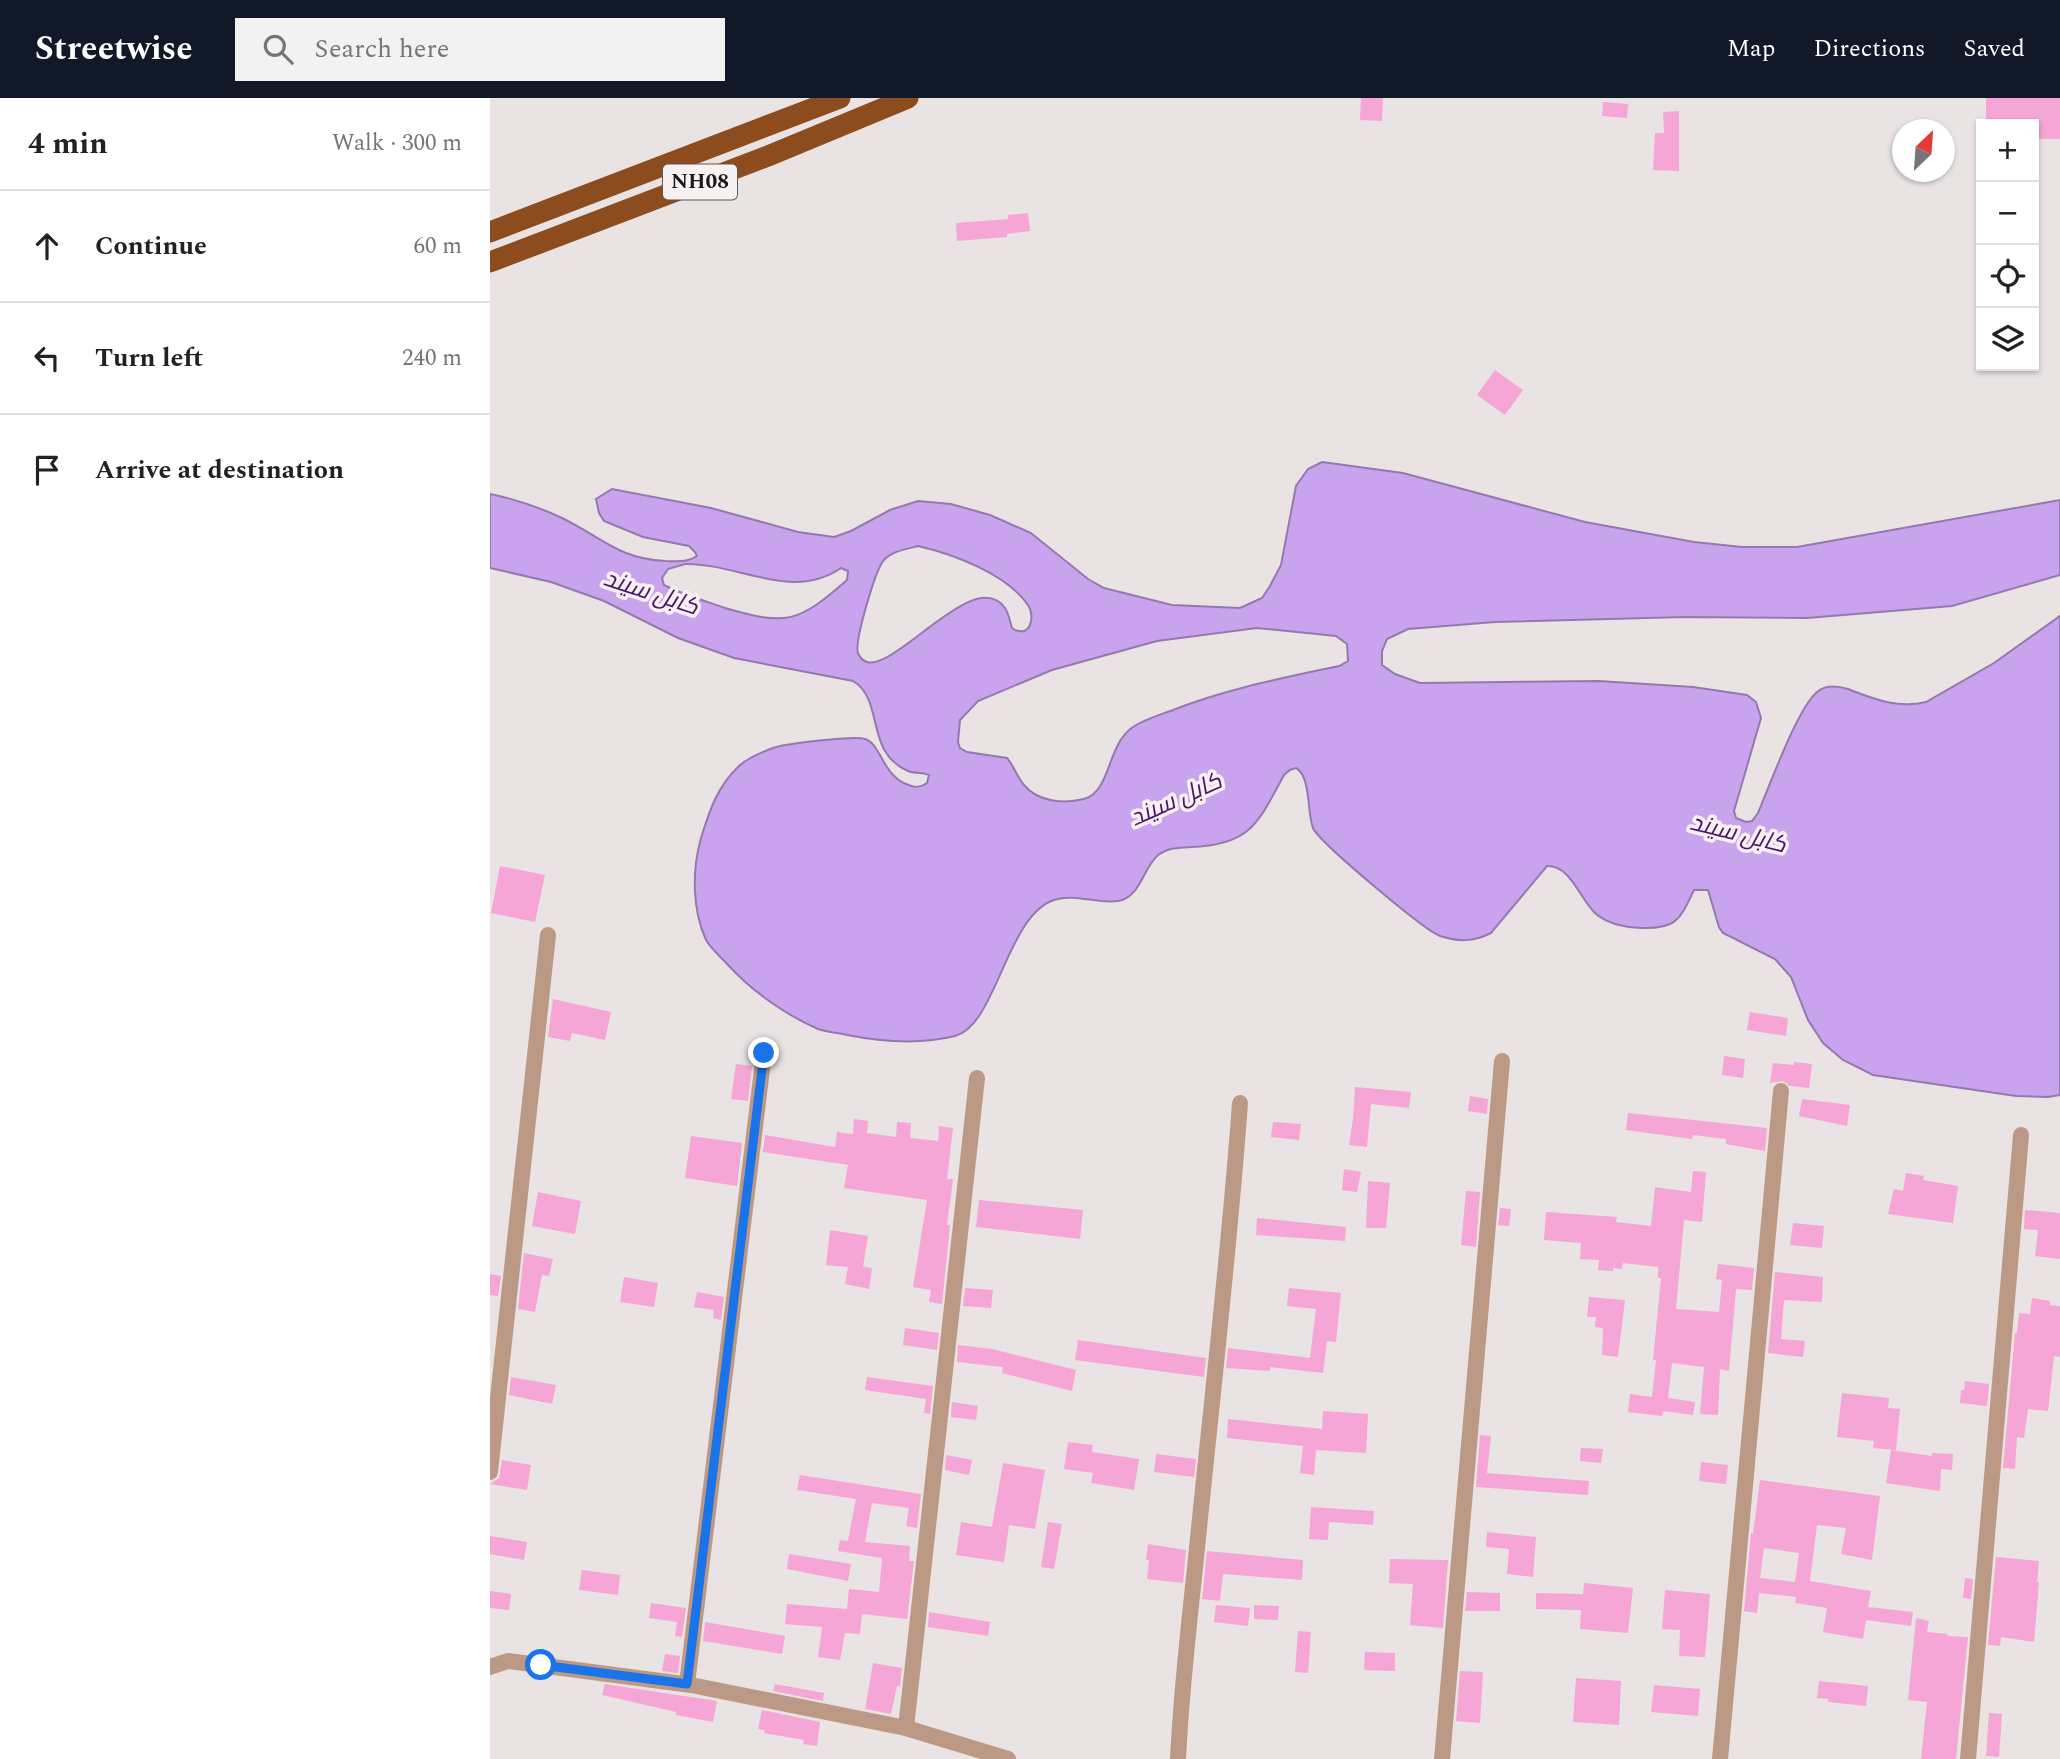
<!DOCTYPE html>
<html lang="en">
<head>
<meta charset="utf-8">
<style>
	body { margin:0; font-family:Spectral,Cairo,serif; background:#f2f2f2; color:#222 }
	.controls { position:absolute; right:21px; top:21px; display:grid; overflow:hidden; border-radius:0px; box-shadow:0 2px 5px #0004 }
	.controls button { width:63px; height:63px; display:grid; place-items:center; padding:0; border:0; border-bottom:2px solid #e0e0e0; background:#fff; color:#222; font:35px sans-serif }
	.compass { position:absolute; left:1402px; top:21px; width:63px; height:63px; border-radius:50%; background:#fff; box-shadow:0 2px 5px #0004; rotate:25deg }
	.stop { position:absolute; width:21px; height:21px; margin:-16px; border:5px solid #1a73e8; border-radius:50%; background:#fff }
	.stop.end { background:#1a73e8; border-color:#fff; box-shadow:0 2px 7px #0008 }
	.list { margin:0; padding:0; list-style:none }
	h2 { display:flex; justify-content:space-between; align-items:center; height:91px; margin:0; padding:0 28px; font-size:30px }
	h2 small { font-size:23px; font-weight:400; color:#767676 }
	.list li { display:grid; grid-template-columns:46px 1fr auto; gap:21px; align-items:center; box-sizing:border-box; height:112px; padding:0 28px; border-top:2px solid #e0e0e0 }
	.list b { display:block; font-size:26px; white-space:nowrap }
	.list em { font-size:23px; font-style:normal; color:#767676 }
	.icon { flex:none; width:38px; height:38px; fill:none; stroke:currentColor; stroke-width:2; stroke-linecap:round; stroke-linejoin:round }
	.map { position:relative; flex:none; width:1570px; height:1661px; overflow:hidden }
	header { display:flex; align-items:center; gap:42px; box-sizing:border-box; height:98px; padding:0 35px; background:#111827; color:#fff }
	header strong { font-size:33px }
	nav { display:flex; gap:38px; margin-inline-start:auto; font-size:24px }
	.search { width:490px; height:63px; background:#f2f2f2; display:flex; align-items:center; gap:18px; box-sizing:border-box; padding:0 24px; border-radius:0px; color:#767676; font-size:26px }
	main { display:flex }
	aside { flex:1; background:#fff }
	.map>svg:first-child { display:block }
	.water { fill:#caa3ee; stroke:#9579ae; stroke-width:2; fill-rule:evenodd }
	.building { fill:#f5a5d6; fill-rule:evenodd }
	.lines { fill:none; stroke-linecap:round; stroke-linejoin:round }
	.minor { stroke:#bc9985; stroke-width:16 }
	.trunk { stroke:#8d4c1e; stroke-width:21 }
	.route { stroke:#1a73e8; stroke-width:9 }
	.labels { text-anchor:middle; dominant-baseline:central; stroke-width:7; stroke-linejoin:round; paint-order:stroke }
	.shield { fill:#f7f1f1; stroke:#5c5959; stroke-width:2 }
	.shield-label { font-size:21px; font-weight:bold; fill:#1a1818 }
	.water-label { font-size:24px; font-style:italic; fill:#4a146c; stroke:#f7f1f1 }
</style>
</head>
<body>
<header>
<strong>Streetwise</strong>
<div class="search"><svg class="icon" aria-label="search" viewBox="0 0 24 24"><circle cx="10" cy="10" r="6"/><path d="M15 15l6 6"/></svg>Search here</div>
<nav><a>Map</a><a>Directions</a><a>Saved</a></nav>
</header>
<main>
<aside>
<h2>4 min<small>Walk · 300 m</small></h2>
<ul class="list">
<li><svg class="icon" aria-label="ahead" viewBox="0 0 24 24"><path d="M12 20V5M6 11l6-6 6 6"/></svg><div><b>Continue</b></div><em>60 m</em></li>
<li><svg class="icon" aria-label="left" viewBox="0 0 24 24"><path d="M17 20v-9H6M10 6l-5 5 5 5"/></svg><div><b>Turn left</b></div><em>240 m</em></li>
<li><svg class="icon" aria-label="arrive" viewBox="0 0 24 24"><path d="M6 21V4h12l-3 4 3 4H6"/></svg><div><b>Arrive at destination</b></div></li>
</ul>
</aside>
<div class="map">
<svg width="1570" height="1661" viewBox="0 0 1570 1661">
	<rect width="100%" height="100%" fill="#eae3e3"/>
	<!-- water -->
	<path class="water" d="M 832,364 L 913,375 L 1095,424 L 1204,444 L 1252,449 L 1307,449 L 1570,402 L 1570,477 L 1462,508 L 1317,520 L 1195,519 L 1005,524 L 918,531 L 897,541 L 892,553 L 892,567 L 905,576 L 930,585 L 1109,583 L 1203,589 L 1257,597 L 1266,604 L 1271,620 L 1244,713 L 1246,720 L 1256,724 L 1262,723 L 1268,715 C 1280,687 1307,611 1327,594 C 1336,586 1348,588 1358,591 C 1384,601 1408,611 1436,604 L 1504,565 L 1570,518 L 1570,997 L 1558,999 L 1526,998 L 1383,977 L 1353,962 L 1333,945 L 1318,922 L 1301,879 L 1285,861 L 1233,835 L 1229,829 L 1218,792 L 1204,792 C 1190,821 1187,831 1152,830 C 1137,830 1118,826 1106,816 C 1090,802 1081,767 1057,768 L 1001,835 C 983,844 969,844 950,838 C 934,832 829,744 823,730 C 817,715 821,678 806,670 L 800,672 L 794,677 C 768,725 761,747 701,749 C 689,750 678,749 668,757 C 653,770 650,800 628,803 C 606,806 585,795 564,802 C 517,817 506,928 465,938 C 429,947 393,944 357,937 C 348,935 337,934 328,931 C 296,917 263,894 239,868 C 232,860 221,851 216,842 C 202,811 202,772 211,740 C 219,714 227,689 248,669 C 256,661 272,654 283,650 C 294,646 365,637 375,641 C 391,646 392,676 416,686 C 424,690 430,690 437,685 L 439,677 C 433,674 425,676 418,673 C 374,654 395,602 363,583 L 244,560 L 188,540 L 114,503 L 61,484 L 0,470 L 0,396 C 25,401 49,409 72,420 C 111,439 129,461 175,463 C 187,463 197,465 207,458 L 205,454 L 199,448 L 153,439 L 114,423 L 109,415 L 106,401 L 122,391 L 221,410 L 308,434 L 344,439 L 361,433 L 400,412 L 428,403 L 461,406 L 500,417 L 541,435 L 598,481 L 614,490 L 682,507 L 750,510 L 772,500 L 780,488 L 791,467 L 806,388 L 818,371 ZM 428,448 C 463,456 517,476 538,507 C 546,519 540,542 522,530 C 520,524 519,516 515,510 C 481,462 387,601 368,555 C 364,545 385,472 394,462 C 402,453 417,451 428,448 ZM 195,466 C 248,465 302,504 351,470 L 358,473 L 357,482 C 308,525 297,528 235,510 C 215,503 194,497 174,487 L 172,480 L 178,471 ZM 767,530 L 846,538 L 857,546 L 858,563 L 849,568 C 793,580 736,591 683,612 C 670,617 655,621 643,629 C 617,646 621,694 594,701 C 574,706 548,704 534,687 C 527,679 524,668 517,660 L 477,654 L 470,650 L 468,644 L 470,622 L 488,603 L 562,572 L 667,543 Z"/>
	<!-- building -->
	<g class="building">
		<path d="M 871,0 L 893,0 L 892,23 L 870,22 Z"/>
		<path d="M 1496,0 L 1570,0 L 1570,41 L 1544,41 L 1544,26 L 1496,26 Z"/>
		<path d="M 1113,4 L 1138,6 L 1137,20 L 1112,18 Z"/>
		<path d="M 1189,13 L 1189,73 L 1163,72 L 1165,35 L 1174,35 L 1173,14 Z"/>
		<path d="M 538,115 L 540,133 L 517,136 L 517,139 L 467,143 L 466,125 L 518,121 L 518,117 Z"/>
		<path d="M 1005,272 L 1033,292 L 1015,317 L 987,297 Z"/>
		<path d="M 10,768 L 55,777 L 45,824 L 1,815 Z"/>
		<path d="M 63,901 L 121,914 L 115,942 L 82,935 L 80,943 L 58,939 Z"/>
		<path d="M 1260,914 L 1298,920 L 1296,938 L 1257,932 Z"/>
		<path d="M 1234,958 L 1255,961 L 1253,980 L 1232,977 Z"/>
		<path d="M 1304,964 L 1322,966 L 1319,990 L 1300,988 L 1293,983 L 1280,985 L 1283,965 L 1304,967 Z"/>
		<path d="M 246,966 L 262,968 L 258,1003 L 241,1001 Z"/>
		<path d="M 865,989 L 921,994 L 919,1010 L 881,1006 L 877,1049 L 859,1047 L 863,1021 Z"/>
		<path d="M 980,998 L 998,1001 L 997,1016 L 978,1013 Z"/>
		<path d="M 1312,1001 L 1360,1007 L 1357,1028 L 1309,1018 Z"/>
		<path d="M 1138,1015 L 1277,1030 L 1275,1053 L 1236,1046 L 1236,1041 L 1203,1037 L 1202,1041 L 1136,1032 Z"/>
		<path d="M 364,1021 L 378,1023 L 377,1035 L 406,1039 L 407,1024 L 421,1025 L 420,1040 L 448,1043 L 449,1028 L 463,1030 L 457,1081 L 463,1081 L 457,1127 L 460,1127 L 452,1206 L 439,1204 L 441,1192 L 423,1189 L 437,1102 L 354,1090 L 358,1067 L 273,1054 L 275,1037 L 345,1049 L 347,1034 L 363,1036 Z"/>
		<path d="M 783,1024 L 811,1026 L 809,1042 L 781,1039 Z"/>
		<path d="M 201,1038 L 252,1045 L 247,1088 L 195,1080 Z"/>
		<path d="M 854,1071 L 871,1074 L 867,1094 L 852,1092 Z"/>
		<path d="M 1203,1073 L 1216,1074 L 1212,1124 L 1194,1122 L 1186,1211 L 1229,1214 L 1232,1182 L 1226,1181 L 1228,1166 L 1264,1170 L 1262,1192 L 1246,1191 L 1239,1273 L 1230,1271 L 1228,1317 L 1210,1316 L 1214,1269 L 1182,1265 L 1178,1300 L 1205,1304 L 1203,1317 L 1173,1313 L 1172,1318 L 1138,1314 L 1140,1296 L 1162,1299 L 1166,1262 L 1163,1262 L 1171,1180 L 1168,1180 L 1168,1169 L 1133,1165 L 1132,1171 L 1123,1170 L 1123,1173 L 1108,1172 L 1109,1162 L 1090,1161 L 1091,1145 L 1054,1142 L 1056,1114 L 1127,1119 L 1126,1124 L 1161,1128 L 1165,1089 L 1201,1094 Z"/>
		<path d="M 1416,1075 L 1434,1078 L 1433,1082 L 1468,1088 L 1463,1125 L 1398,1116 L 1404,1091 L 1413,1093 Z"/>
		<path d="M 878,1083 L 900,1085 L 896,1130 L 876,1130 Z"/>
		<path d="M 976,1093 L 990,1094 L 986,1149 L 971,1147 Z"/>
		<path d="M 48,1094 L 91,1103 L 85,1136 L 42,1128 Z"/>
		<path d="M 489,1102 L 593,1112 L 590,1141 L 486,1129 Z"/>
		<path d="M 1010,1110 L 1021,1111 L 1019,1128 L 1008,1127 Z"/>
		<path d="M 1535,1112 L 1570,1115 L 1570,1161 L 1545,1158 L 1548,1132 L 1534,1131 Z"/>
		<path d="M 767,1120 L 856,1129 L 855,1143 L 766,1137 Z"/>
		<path d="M 1303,1125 L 1334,1128 L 1332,1150 L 1300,1147 Z"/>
		<path d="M 340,1132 L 378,1138 L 373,1169 L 382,1170 L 379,1191 L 355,1186 L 358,1169 L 336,1167 Z"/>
		<path d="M 34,1155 L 63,1161 L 59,1178 L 52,1177 L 45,1214 L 28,1211 Z"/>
		<path d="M 1285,1174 L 1333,1179 L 1332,1204 L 1294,1202 L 1291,1241 L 1315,1243 L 1313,1259 L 1278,1255 Z"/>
		<path d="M 0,1176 L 11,1178 L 8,1198 L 0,1197 Z"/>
		<path d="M 134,1179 L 168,1185 L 164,1209 L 130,1204 Z"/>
		<path d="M 475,1190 L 503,1192 L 501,1210 L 473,1208 Z"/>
		<path d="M 799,1190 L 851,1195 L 846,1244 L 837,1243 L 833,1275 L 780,1269 L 780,1273 L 736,1270 L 738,1250 L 820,1260 L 826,1211 L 797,1208 Z"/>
		<path d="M 207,1194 L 234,1199 L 231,1222 L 223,1220 L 224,1212 L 204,1209 Z"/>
		<path d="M 1099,1199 L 1135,1202 L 1128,1259 L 1112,1257 L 1113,1230 L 1105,1229 L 1106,1219 L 1097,1219 Z"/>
		<path d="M 1542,1200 L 1560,1203 L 1560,1207 L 1570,1208 L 1570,1259 L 1564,1258 L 1558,1313 L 1538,1311 L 1534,1340 L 1527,1339 L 1525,1371 L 1513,1370 L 1525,1235 L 1527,1235 L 1529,1215 L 1540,1216 Z"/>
		<path d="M 415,1230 L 449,1235 L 447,1252 L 413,1247 Z"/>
		<path d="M 588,1242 L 716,1260 L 714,1279 L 585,1262 Z"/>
		<path d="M 468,1247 L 502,1251 L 586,1272 L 582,1293 L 512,1275 L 513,1269 L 467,1264 Z"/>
		<path d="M 21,1279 L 66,1287 L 62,1306 L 19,1297 Z"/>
		<path d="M 377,1279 L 443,1288 L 440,1316 L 434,1315 L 436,1301 L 375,1292 Z"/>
		<path d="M 1475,1283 L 1499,1286 L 1497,1308 L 1470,1305 L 1471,1292 L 1474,1292 Z"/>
		<path d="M 1352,1295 L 1399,1300 L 1398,1310 L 1410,1311 L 1406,1352 L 1383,1350 L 1384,1343 L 1347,1339 Z"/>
		<path d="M 462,1304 L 488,1308 L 486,1322 L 461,1319 Z"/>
		<path d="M 833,1313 L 878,1316 L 876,1355 L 826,1352 L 824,1377 L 810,1375 L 813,1348 L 737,1340 L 738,1321 L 832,1331 Z"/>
		<path d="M 990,1337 L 1001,1338 L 997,1375 L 1099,1383 L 1098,1397 L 986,1389 Z"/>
		<path d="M 578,1344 L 603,1347 L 602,1354 L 649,1361 L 644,1392 L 601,1385 L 603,1375 L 574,1371 Z"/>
		<path d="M 1091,1350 L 1113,1351 L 1111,1365 L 1090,1363 Z"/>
		<path d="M 1401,1352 L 1442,1358 L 1442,1355 L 1463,1356 L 1462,1372 L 1451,1371 L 1450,1393 L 1396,1385 Z"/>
		<path d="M 666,1356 L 706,1361 L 704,1379 L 664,1374 Z"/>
		<path d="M 456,1357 L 482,1362 L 479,1377 L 455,1372 Z"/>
		<path d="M 12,1362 L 41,1367 L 37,1392 L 0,1386 L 9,1380 Z"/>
		<path d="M 1211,1364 L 1238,1367 L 1236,1386 L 1209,1383 Z"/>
		<path d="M 513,1365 L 555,1372 L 545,1431 L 519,1427 L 514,1464 L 466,1457 L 471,1424 L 502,1429 Z"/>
		<path d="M 310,1377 L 431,1396 L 427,1430 L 416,1428 L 419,1410 L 382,1405 L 375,1444 L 420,1448 L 419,1463 L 424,1463 L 417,1521 L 372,1516 L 370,1536 L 355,1535 L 350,1562 L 328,1559 L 332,1529 L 295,1526 L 297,1506 L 357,1511 L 359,1491 L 389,1494 L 392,1460 L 348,1453 L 350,1442 L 358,1443 L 366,1401 L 307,1392 Z"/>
		<path d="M 1270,1382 L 1390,1398 L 1382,1462 L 1351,1456 L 1356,1430 L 1327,1427 L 1320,1483 L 1381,1493 L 1378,1509 L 1423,1514 L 1421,1528 L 1376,1522 L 1373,1541 L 1333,1534 L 1337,1510 L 1305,1505 L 1306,1499 L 1269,1495 L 1267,1515 L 1254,1513 L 1261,1435 L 1263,1436 ZM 1274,1450 L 1309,1455 L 1305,1484 L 1270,1480 Z"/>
		<path d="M 821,1409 L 884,1413 L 883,1427 L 839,1424 L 838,1442 L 819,1441 Z"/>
		<path d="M 558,1424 L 572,1426 L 564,1471 L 551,1469 Z"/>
		<path d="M 997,1434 L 1046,1439 L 1043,1479 L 1017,1476 L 1019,1451 L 996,1449 Z"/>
		<path d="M 0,1438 L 37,1444 L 34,1462 L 0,1456 Z"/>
		<path d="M 658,1446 L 696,1452 L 693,1485 L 657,1481 L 659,1462 L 656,1462 Z"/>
		<path d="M 717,1453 L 813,1462 L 812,1482 L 733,1476 L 730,1503 L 712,1501 Z"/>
		<path d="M 299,1456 L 361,1466 L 358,1483 L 297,1471 Z"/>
		<path d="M 1506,1459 L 1549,1463 L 1547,1484 L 1549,1484 L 1544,1544 L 1511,1539 L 1510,1548 L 1498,1547 Z"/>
		<path d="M 900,1461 L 958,1462 L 953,1530 L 920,1527 L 923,1486 L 899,1485 Z"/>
		<path d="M 92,1472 L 130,1477 L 128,1497 L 89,1492 Z"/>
		<path d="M 1475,1480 L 1483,1481 L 1481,1501 L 1473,1500 Z"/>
		<path d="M 1094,1485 L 1143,1490 L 1138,1535 L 1090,1531 L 1091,1512 L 1046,1511 L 1046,1495 L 1093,1496 Z"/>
		<path d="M 1175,1492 L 1220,1496 L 1215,1559 L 1189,1558 L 1190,1532 L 1172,1531 Z"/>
		<path d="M 0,1493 L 21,1496 L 19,1512 L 0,1510 Z"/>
		<path d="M 977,1494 L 1010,1495 L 1010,1513 L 975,1513 Z"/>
		<path d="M 161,1505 L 196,1510 L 192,1539 L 185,1538 L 187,1524 L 159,1520 Z"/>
		<path d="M 726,1507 L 760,1510 L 758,1528 L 724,1524 Z"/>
		<path d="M 764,1507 L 789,1508 L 788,1522 L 764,1521 Z"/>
		<path d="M 439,1514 L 500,1524 L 498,1538 L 438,1529 Z"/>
		<path d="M 1426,1520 L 1439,1523 L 1437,1534 L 1458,1536 L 1457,1538 L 1478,1539 L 1466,1661 L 1431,1661 L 1437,1604 L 1418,1602 Z"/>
		<path d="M 215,1524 L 295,1538 L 292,1556 L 213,1543 Z"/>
		<path d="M 808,1533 L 821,1534 L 818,1575 L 805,1574 Z"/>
		<path d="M 875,1554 L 905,1555 L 905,1573 L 874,1572 Z"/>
		<path d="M 175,1556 L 190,1558 L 188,1575 L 172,1573 Z"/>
		<path d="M 383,1565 L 412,1570 L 410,1588 L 407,1588 L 401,1616 L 375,1611 Z"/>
		<path d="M 970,1573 L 993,1574 L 990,1625 L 966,1623 Z"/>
		<path d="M 1086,1580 L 1131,1583 L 1129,1627 L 1083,1624 Z"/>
		<path d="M 1329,1583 L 1378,1588 L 1376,1608 L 1338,1604 L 1338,1601 L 1327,1600 Z"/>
		<path d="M 115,1586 L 227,1603 L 223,1624 L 186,1617 L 186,1614 L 112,1597 Z"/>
		<path d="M 285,1586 L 334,1595 L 333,1603 L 283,1593 Z"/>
		<path d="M 1164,1587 L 1210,1591 L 1208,1618 L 1161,1614 Z"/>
		<path d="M 272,1612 L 330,1624 L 327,1648 L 313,1646 L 314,1642 L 274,1635 L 275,1632 L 268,1631 Z"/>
		<path d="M 1499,1615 L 1512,1616 L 1509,1659 L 1496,1658 Z"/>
	</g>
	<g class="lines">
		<!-- minor -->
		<g class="minor">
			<path d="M 0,1374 L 58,837"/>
			<path d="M 0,1569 L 18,1563 L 201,1587 L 416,1630 L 518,1661"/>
			<path d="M 197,1586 L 274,955"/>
			<path d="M 416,1630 L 487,980"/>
			<path d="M 688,1661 C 691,1594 699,1527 706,1460 C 721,1308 739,1157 750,1005"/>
			<path d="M 952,1661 L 1012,963"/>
			<path d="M 1230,1661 L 1291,993"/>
			<path d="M 1478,1661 L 1531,1037"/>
		</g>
		<!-- trunk -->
		<g class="trunk">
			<path d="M 0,134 L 350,0"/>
			<path d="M 0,164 L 278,58 L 418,0"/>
		</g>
	</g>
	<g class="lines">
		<!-- route -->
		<path class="route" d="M 51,1567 L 197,1586 L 274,955"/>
	</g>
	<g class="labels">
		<!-- shield labels -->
		<rect class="shield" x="173" y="66.5" width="74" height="35" rx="5"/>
		<g class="shield-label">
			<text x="210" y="84">NH08</text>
		</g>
		<!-- water labels -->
		<g class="water-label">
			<text transform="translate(161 495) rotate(18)">کابل سيند</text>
			<text transform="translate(686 702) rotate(-24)">کابل سيند</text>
			<text transform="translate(1248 736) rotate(14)">کابل سيند</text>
		</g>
	</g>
</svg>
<div class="controls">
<button>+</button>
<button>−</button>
<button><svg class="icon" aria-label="locate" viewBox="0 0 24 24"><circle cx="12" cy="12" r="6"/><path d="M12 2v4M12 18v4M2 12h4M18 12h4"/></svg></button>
<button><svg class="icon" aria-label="layers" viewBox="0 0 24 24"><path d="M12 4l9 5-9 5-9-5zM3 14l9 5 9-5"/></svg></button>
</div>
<svg class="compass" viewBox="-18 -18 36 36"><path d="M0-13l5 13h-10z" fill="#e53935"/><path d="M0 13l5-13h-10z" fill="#767676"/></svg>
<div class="stop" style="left:51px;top:1567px"></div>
<div class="stop end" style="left:274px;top:955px"></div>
</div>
</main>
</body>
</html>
